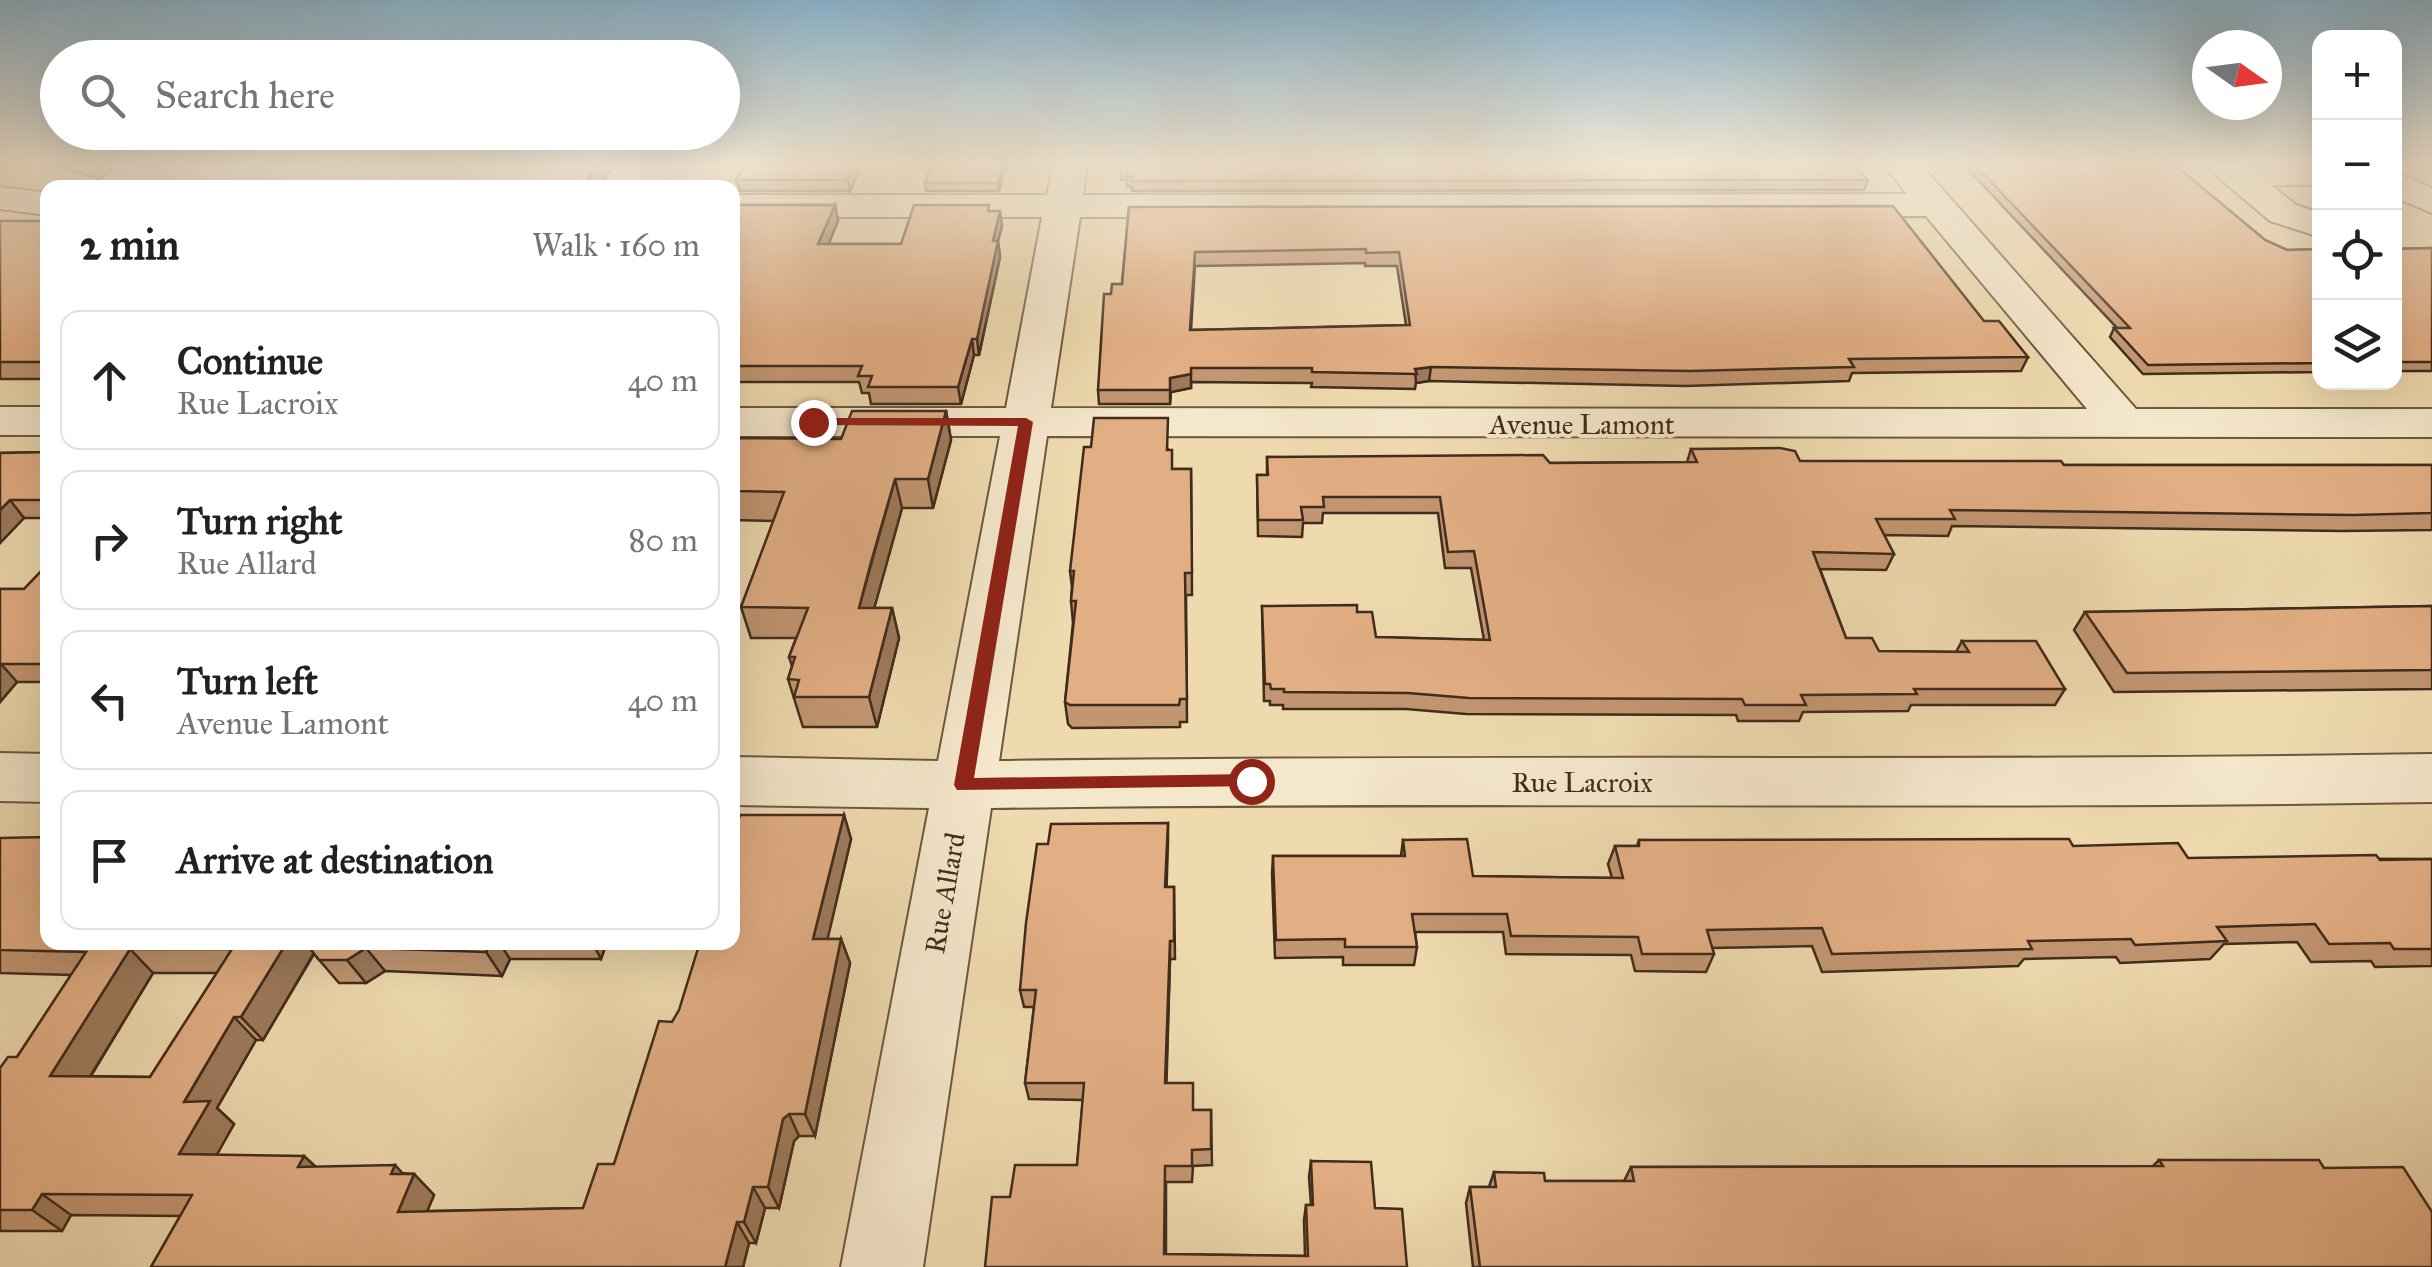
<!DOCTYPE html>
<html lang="en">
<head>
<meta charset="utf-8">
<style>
	body { margin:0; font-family:"IM FELL Great Primer",serif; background:#f6f6f6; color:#202124 }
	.controls { position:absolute; right:30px; top:30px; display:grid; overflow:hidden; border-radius:20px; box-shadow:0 10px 40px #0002 }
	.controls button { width:90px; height:90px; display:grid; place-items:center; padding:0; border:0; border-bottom:2px solid #e0e0e0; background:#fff; color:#202124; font:50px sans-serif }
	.compass { position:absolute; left:2192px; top:30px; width:90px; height:90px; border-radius:50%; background:#fff; box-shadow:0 10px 40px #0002; rotate:104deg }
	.stop { position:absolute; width:30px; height:30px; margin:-22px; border:8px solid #8f2418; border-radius:50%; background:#fff }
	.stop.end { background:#8f2418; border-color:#fff; box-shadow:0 2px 10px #0008 }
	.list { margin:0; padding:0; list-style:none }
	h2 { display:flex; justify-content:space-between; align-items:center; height:130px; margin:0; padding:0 40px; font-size:42px }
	h2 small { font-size:32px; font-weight:400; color:#757577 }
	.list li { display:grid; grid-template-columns:65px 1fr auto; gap:30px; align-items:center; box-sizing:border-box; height:140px; margin:0 20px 20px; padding:0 20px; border:2px solid #e0e0e0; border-radius:20px }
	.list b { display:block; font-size:38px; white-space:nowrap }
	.list p { margin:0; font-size:32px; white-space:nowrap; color:#757577 }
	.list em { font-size:32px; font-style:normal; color:#757577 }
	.icon { flex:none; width:55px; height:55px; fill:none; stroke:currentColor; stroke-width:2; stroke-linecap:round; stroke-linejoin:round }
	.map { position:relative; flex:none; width:2432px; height:1267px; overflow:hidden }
	.search { position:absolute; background:#fff; box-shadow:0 10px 40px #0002; left:40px; top:40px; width:700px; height:110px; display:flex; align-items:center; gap:25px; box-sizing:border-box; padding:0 35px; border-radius:55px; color:#757577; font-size:38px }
	.panel { position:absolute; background:#fff; box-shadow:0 10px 40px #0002; left:40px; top:180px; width:700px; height:770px; border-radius:20px }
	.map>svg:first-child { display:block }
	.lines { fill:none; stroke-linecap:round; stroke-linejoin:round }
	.minor-casing { stroke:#6c5841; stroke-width:4 }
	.minor { fill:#f5e7cb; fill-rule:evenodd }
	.wall { fill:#c29672; stroke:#412c1c; stroke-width:2.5; fill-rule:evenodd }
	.shaded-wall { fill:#9e7a5c; stroke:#412c1c; stroke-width:2.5 }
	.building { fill:#e2ae84; stroke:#412c1c; stroke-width:2.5; fill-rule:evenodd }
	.route { fill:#8f2418 }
	.labels { text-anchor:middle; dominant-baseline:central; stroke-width:8; stroke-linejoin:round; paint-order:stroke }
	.street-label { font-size:28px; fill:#412c1c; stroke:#f5e7cb }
</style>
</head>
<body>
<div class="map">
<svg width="2432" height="1267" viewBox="0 0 2432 1267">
	<rect width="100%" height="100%" fill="#efdaaf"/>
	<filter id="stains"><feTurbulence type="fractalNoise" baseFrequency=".002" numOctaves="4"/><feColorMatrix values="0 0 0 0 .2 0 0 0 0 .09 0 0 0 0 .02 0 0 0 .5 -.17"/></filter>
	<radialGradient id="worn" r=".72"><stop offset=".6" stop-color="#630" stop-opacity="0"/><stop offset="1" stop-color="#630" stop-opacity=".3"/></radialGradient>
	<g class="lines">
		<!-- minor casing -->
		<g class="minor-casing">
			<g id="minor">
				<path d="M 1053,165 L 1087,165 L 1083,195 L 1907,194 L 1884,165 L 1921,165 L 2136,409 L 2432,409 L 2432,437 L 1047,436 L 999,761 C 1476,754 1954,762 2432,754 L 2432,802 C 1952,810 1472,801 991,808 L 923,1267 L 841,1267 L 929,808 L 732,805 L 732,757 L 938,761 L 1000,436 L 732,436 L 732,408 L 1006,408 L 1042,217 L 732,217 L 732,195 L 1047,195 ZM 1926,216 L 2087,409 L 1051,408 L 1080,217 Z"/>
				<path d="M 2204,165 L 2320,165 L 2320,185 L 2271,185 L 2296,205 L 2320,213 L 2320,237 L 2270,221 Z"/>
				<path d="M 2394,172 L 2432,188 L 2432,213 L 2394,197 Z"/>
				<path d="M 0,187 L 48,193 L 48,215 L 0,209 Z"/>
				<rect x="0" y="407" width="48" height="28"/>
				<path d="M 0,753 L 48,754 L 48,802 L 0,801 Z"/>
			</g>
		</g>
		<!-- minor -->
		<use href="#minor" class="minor"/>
	</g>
	<!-- wall -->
	<g class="wall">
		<path d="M 54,165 L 614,165 L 597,188 L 88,188 L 99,179 Z"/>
		<path d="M 861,165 L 850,191 L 740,191 L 736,180 Z"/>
		<path d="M 931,165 L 1005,165 L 999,191 L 926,191 L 925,183 Z"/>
		<path d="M 1964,165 L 2175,165 L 2265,240 L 2287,250 L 2320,249 L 2320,372 L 2143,374 L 2110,337 L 2114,328 L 2117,328 Z"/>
		<path d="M 1121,170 L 1868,180 L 1864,190 L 1132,191 L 1132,186 L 1127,186 L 1127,180 L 1121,180 Z"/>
		<path d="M 732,205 L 835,205 L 838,221 L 828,244 L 901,244 L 990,211 L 1002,226 L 998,241 L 1000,257 L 979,355 L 974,355 L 961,404 L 871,404 L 869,393 L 862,393 L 859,382 L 732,382 Z"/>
		<path d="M 1129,207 L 1984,321 L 2028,357 L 2021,371 L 1852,373 L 1849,381 L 1686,386 L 1429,381 L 1416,383 L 1415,389 L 1311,387 L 1312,383 L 1191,382 L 1191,388 L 1171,392 L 1170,404 L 1099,404 L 1098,390 L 1111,294 L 1122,284 ZM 1365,263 L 1365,266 L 1397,266 L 1406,325 L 1191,330 L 1195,266 Z"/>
		<path d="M 48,217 L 48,379 L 0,379 L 0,221 L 42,221 Z"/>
		<path d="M 2432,248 L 2432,371 L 2394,371 L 2394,249 Z"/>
		<path d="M 946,411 L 951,440 L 933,508 L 902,508 L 874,608 L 892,608 L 899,638 L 877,727 L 803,727 L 788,679 L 792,666 L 789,657 L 796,638 L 751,638 L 741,607 L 774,521 L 732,520 L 732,438 L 841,439 Z"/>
		<path d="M 1691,449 L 1800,461 L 2064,465 L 2432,465 L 2432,530 L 2342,531 L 1952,526 L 1948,536 L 1884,535 L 1894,554 L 1886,570 L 1820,569 L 1846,638 L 1879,651 L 1956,652 L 1962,641 L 2065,689 L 2055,705 L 1911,705 L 1908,711 L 1803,712 L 1799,721 L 1738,721 L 1736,715 L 1466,714 L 1406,709 L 1283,709 L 1283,705 L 1270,705 L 1270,701 L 1264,701 L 1262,606 L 1357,612 L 1376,637 L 1484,640 L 1471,568 L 1445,568 L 1438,513 L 1323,513 L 1322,523 L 1303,523 L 1302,537 L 1258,536 L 1257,475 L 1267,475 L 1267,457 L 1550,463 L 1687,462 Z"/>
		<path d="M 1168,450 L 1172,469 L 1191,469 L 1192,595 L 1186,595 L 1187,722 L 1180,722 L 1180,727 L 1072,728 L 1068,724 L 1065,702 L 1073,623 L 1071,601 L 1072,587 L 1070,571 Z"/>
		<path d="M 48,452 L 48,518 L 24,518 L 0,543 L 0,453 Z"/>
		<path d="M 48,564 L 48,682 L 17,682 L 0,702 L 0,589 L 24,589 Z"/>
		<path d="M 2432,606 L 2432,689 L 2114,692 L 2074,630 L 2085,612 Z"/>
		<path d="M 844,815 L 851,839 L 827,939 L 841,939 L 850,963 L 815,1136 L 799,1136 L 794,1141 L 779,1208 L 765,1208 L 756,1243 L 749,1243 L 743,1267 L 151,1267 L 180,1216 L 71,1215 L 62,1231 L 0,1231 L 0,1068 L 17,1057 L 71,975 L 0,973 L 0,838 L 48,942 L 607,942 L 601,959 L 510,959 L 502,976 L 385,971 L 366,983 L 339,983 L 314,954 L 263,1040 L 256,1040 L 217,1108 L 234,1124 L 216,1155 L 316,1167 L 414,1174 L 434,1195 L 427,1211 L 583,1208 L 614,1164 L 672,1022 ZM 153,973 L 217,973 L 150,1077 L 91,1076 Z"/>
		<path d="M 1168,823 L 1166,887 L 1174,887 L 1175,959 L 1170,959 L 1166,1083 L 1193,1110 L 1211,1110 L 1212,1165 L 1193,1166 L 1192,1182 L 1166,1182 L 1166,1254 L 1305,1256 L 1304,1220 L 1306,1205 L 1311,1205 L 1309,1177 L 1311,1161 L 1375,1208 L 1407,1267 L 985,1267 L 1010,1197 L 1077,1165 L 1083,1100 L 1029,1099 L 1025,1083 L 1034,1007 L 1024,1007 L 1020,990 L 1048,844 Z"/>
		<path d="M 1403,840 L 1473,876 L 1612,878 L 1608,864 L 1615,846 L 1637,846 L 1639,840 L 2073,846 L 2188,858 L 2432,859 L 2432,966 L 2375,967 L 2371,961 L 2311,962 L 2297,942 L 2224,944 L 2210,959 L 2120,963 L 2116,957 L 2024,959 L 2018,966 L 1822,972 L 1812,946 L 1712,948 L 1714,954 L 1706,972 L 1635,971 L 1631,955 L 1506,954 L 1503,932 L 1415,932 L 1417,947 L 1414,965 L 1343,965 L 1343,957 L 1275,958 L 1272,874 L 1273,856 L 1401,856 Z"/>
		<path d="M 2159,1160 L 2324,1168 L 2432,1267 L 1473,1267 L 1466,1203 L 1470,1187 L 1489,1187 L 1494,1172 L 1545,1181 L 1624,1181 L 1631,1167 L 2153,1166 Z"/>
	</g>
	<!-- shaded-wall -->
	<g class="shaded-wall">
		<path d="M 598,165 L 614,165 L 597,188 L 581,188 Z"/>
		<path d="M 854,165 L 861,165 L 850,191 L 848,180 Z"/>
		<path d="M 1002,165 L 1005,165 L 999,191 L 998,183 Z"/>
		<path d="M 835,205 L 838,221 L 822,260 L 818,244 Z"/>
		<path d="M 1000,211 L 1002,226 L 998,241 L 1000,257 L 979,355 L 977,339 L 993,241 Z"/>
		<path d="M 972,339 L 974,355 L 961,404 L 958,387 Z"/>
		<path d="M 1431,367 L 1429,381 L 1416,383 L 1415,369 Z"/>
		<path d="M 1191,374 L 1191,388 L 1171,392 L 1170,404 L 1170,378 Z"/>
		<path d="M 946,411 L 951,440 L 933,508 L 928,479 Z"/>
		<path d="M 895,479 L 902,508 L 866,638 L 859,608 Z"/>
		<path d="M 10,500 L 24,518 L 0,543 L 0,510 Z"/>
		<path d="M 892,608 L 899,638 L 877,727 L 869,697 Z"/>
		<path d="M 1,664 L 17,682 L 0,702 L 0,665 Z"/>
		<path d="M 844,815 L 851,839 L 822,963 L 813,939 Z"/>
		<path d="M 1168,823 L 1168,842 L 1166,905 L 1165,887 Z"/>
		<path d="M 841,939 L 850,963 L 815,1136 L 805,1114 Z"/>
		<path d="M 1170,941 L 1170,959 L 1166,1100 L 1165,1083 Z"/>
		<path d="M 287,942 L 306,942 L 314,953 L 263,1040 L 241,1017 Z"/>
		<path d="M 491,942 L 499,942 L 510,959 L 502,976 L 486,952 Z"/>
		<path d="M 592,942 L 607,942 L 601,959 Z"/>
		<path d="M 366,948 L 385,971 L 366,983 L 347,960 Z"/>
		<path d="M 130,949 L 153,973 L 77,1098 L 50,1076 Z"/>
		<path d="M 234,1017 L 256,1040 L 217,1108 L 234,1124 L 205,1176 L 179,1154 L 184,1102 Z"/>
		<path d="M 789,1114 L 799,1136 L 794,1141 L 779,1208 L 768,1187 L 783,1119 Z"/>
		<path d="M 304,1156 L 327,1177 L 298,1167 Z"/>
		<path d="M 395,1165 L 411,1182 L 414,1174 L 434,1195 L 418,1233 L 398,1212 L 391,1174 Z"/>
		<path d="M 753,1187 L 765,1208 L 756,1243 L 744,1222 Z"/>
		<path d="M 42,1194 L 71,1215 L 62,1231 L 32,1210 Z"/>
		<path d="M 737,1222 L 749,1243 L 743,1267 L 725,1267 Z"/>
	</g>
	<!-- building -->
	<g class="building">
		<path d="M 93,165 L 598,165 L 581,188 L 88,188 L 111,170 Z"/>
		<path d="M 745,165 L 854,165 L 848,180 L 736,180 Z"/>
		<path d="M 931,165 L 1002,165 L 998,183 L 925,183 Z"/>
		<path d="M 1122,165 L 1855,165 L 1868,180 L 1132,181 L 1133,176 L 1127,176 L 1128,170 L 1121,170 Z"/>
		<path d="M 1975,165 L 2175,165 L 2265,240 L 2287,250 L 2320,249 L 2320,363 L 2148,365 L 2114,328 L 2130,328 Z"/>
		<path d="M 732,205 L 835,205 L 818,244 L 901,244 L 914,205 L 989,205 L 988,211 L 1000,211 L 993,241 L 998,241 L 977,339 L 972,339 L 958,387 L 868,387 L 872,376 L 858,376 L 862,366 L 732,366 Z"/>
		<path d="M 1893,206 L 1984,321 L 1999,321 L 2028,357 L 1849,359 L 1854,367 L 1690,371 L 1431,367 L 1415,369 L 1417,374 L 1312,372 L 1312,368 L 1191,368 L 1191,374 L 1170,378 L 1170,390 L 1098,390 L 1104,294 L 1111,294 L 1112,284 L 1122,284 L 1129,207 ZM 1366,249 L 1366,253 L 1399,252 L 1410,325 L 1190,330 L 1195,252 Z"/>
		<path d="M 48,217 L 48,362 L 0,362 L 0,221 L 42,221 Z"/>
		<path d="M 2432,248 L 2432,362 L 2394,362 L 2394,249 Z"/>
		<path d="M 852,411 L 946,411 L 928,479 L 895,479 L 871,562 L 859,608 L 892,608 L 869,697 L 794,697 L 799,680 L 788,679 L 795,657 L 789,657 L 808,608 L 741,607 L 784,492 L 732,491 L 732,438 L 841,439 Z"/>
		<path d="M 1094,418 L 1168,418 L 1167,450 L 1172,450 L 1172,469 L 1191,469 L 1192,573 L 1185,573 L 1187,699 L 1180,699 L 1179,705 L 1070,705 L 1065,702 L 1076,601 L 1071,601 L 1074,571 L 1070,571 L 1084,447 L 1091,447 Z"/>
		<path d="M 1780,448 L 1795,451 L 1800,461 L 2061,461 L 2064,465 L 2432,465 L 2432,513 L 2354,515 L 1950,510 L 1955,519 L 1876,519 L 1894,554 L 1813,552 L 1846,638 L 1872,638 L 1879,651 L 1969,652 L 1962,641 L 2036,641 L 2065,689 L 1914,689 L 1917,694 L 1801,695 L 1806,705 L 1745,705 L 1742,699 L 1469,698 L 1408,693 L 1284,692 L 1284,689 L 1271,689 L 1270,684 L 1265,684 L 1262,606 L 1357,605 L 1357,612 L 1372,612 L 1376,637 L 1490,640 L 1474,551 L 1448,552 L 1440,497 L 1323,497 L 1324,507 L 1301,507 L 1303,520 L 1258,520 L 1257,475 L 1268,475 L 1267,457 L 1543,455 L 1550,463 L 1697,462 L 1691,449 Z"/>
		<path d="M 48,452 L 48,500 L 10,500 L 0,510 L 0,453 Z"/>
		<path d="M 48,564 L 48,664 L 1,664 L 0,665 L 0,589 L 24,589 Z"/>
		<path d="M 2432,606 L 2432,670 L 2127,673 L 2085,612 Z"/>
		<path d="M 740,815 L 844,815 L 813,939 L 841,939 L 805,1114 L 789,1114 L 783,1119 L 768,1187 L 753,1187 L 744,1222 L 737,1222 L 725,1267 L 151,1267 L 192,1195 L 42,1194 L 32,1210 L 0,1210 L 0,1068 L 8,1057 L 17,1057 L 86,952 L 0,950 L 0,838 L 48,837 L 48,942 L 287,942 L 241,1017 L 234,1017 L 184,1102 L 210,1101 L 179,1154 L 304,1156 L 298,1167 L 395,1165 L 391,1174 L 414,1174 L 398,1212 L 583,1208 L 598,1164 L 614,1164 L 659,1021 L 672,1022 L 679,1010 L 700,942 L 732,942 L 732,839 ZM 130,949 L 232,949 L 150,1077 L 50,1076 Z"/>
		<path d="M 1168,823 L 1165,887 L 1174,887 L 1174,941 L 1170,941 L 1165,1083 L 1193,1083 L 1193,1110 L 1211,1110 L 1211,1149 L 1192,1150 L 1192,1166 L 1165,1166 L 1164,1254 L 1308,1256 L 1306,1205 L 1313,1205 L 1311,1161 L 1371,1162 L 1375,1208 L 1402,1209 L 1407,1267 L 985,1267 L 992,1197 L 1010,1197 L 1015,1165 L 1077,1165 L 1084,1083 L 1025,1083 L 1036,990 L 1020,990 L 1026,923 L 1037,844 L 1048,844 L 1051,824 Z"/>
		<path d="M 1467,839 L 1473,876 L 1623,878 L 1615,846 L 1639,846 L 1639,840 L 2069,839 L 2073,846 L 2178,843 L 2188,858 L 2376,855 L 2380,860 L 2432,859 L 2432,949 L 2394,949 L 2390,943 L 2329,944 L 2315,924 L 2217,927 L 2227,941 L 2135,945 L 2131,939 L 2028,941 L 2032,949 L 1832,954 L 1822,928 L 1707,930 L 1714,954 L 1642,954 L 1638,937 L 1511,936 L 1507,914 L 1412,914 L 1417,947 L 1345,947 L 1345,939 L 1276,940 L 1273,856 L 1405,856 L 1403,840 Z"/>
		<path d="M 305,942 L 491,942 L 486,952 L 366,948 L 347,960 L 319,960 Z"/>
		<path d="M 2159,1160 L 2319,1160 L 2324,1168 L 2403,1167 L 2432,1212 L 2432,1267 L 1480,1267 L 1470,1187 L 1496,1187 L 1494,1172 L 1544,1173 L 1545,1181 L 1634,1181 L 1631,1167 L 2163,1166 Z"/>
	</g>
	<!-- sky -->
	<linearGradient id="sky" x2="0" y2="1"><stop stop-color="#89b6d2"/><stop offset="0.48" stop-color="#f8eedb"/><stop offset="1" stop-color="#f8eedb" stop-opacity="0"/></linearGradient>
	<rect width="2432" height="342" fill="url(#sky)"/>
	<!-- route -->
	<path class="route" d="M 813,418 L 1026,418 L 1033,422 L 974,778 L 1251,774 L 1260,781 L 1257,786 L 957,790 L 954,785 L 1018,426 L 808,425 L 808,420 Z"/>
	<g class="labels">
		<!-- street labels -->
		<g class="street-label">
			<text x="1582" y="424">Avenue Lamont</text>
			<text x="1582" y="782">Rue Lacroix</text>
			<text transform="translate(945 893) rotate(-80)">Rue Allard</text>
		</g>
	</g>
	<rect width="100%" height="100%" filter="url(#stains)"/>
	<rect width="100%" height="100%" fill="url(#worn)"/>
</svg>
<div class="controls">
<button>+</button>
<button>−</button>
<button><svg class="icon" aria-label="locate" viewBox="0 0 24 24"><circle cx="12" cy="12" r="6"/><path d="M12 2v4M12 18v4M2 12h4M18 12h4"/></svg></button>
<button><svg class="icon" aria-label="layers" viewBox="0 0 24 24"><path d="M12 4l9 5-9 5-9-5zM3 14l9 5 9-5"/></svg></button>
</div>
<svg class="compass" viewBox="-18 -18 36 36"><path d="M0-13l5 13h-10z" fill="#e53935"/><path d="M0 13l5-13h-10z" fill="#757577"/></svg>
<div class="stop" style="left:1251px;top:781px"></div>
<div class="stop end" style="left:813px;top:422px"></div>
<div class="search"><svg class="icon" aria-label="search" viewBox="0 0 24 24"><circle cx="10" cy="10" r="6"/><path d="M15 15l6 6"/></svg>Search here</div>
<section class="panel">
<h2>2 min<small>Walk · 160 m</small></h2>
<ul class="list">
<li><svg class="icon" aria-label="ahead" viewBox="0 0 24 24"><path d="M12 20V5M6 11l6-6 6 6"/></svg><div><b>Continue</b><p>Rue Lacroix</p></div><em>40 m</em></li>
<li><svg class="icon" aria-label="right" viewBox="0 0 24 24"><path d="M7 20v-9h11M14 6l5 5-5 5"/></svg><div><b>Turn right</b><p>Rue Allard</p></div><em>80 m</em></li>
<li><svg class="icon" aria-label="left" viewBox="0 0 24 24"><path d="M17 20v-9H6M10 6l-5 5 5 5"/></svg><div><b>Turn left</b><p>Avenue Lamont</p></div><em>40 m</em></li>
<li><svg class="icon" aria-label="arrive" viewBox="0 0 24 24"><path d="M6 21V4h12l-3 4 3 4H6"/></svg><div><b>Arrive at destination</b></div></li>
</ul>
</section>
</div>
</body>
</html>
